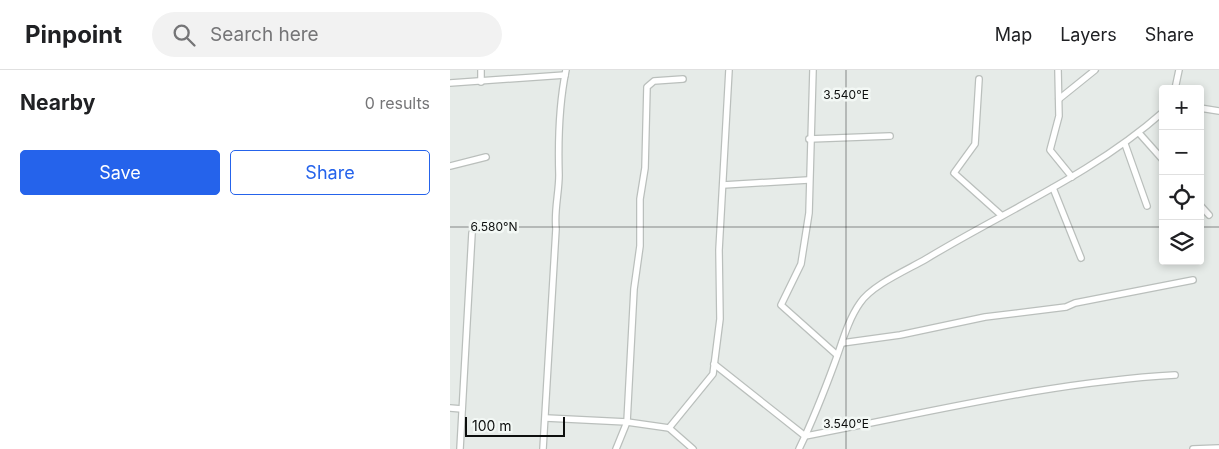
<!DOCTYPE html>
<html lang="en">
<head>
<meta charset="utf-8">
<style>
	body { margin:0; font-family:Inter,sans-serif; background:#f2f2f2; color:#202124 }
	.controls { position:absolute; right:15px; top:15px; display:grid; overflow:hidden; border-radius:5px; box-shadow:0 2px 8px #0003 }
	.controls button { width:45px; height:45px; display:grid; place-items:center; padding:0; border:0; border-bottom:1px solid #e0e0e0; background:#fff; color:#202124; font:25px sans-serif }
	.scale { position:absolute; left:15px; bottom:12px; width:100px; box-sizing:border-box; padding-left:5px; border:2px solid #0d0f0e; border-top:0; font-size:14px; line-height:18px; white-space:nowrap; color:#0d0f0e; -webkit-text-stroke:4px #f3f8f5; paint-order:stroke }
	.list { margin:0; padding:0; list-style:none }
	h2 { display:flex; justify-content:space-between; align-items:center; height:65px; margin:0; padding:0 20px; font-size:21px }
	h2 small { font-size:16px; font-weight:400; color:#757577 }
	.actions { display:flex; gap:10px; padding:15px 20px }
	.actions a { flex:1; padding:11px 0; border:1px solid #2563eb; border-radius:5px; text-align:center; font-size:18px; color:#2563eb }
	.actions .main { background:#2563eb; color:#fff }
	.icon { flex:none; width:28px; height:28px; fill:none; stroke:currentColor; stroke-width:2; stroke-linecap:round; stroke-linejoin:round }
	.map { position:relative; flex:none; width:769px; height:379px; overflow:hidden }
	header { display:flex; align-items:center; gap:30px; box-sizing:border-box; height:70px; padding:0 25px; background:#fff; border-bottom:1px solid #e0e0e0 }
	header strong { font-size:24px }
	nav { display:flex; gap:28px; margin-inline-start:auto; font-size:18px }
	.search { width:350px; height:45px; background:#f2f2f2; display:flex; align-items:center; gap:12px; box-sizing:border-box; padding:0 18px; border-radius:28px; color:#757577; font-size:19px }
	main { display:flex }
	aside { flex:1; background:#fff }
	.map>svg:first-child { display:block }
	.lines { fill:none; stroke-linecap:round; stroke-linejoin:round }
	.minor-casing { stroke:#babfbc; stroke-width:8 }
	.minor { stroke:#fff; stroke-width:5.5 }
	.ticks { fill:none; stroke:#0d0f0e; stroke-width:1; stroke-opacity:0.45 }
	.ticks-label { font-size:12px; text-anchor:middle; fill:#0d0f0e; stroke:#f3f8f5; stroke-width:5; stroke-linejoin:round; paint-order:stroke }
</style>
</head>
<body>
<header>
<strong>Pinpoint</strong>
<div class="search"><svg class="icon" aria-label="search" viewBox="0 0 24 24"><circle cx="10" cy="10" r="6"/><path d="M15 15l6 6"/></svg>Search here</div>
<nav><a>Map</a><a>Layers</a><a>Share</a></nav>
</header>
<main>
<aside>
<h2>Nearby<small>0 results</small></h2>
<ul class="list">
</ul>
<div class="actions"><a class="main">Save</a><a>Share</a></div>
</aside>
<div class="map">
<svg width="769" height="379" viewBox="0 0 769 379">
	<rect width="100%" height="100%" fill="#e6ebe8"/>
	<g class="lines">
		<!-- minor casing -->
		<g class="minor-casing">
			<g id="minor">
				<path d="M 31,0 L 31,12"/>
				<path d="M 363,0 L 359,143 L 351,194 L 331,235 L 387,285"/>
				<path d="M 608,0 L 609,46 L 600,80 L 622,107"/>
				<path d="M 529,9 L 525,74 L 504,103 L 551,145"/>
				<path d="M 0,13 L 115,5"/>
				<path d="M 725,19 L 729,0"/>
				<path d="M 609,29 L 645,0"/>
				<path d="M 750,38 L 769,41"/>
				<path d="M 689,63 L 713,90"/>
				<path d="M 359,69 L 440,66"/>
				<path d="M 675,74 L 697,136"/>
				<path d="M 0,96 L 36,87"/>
				<path d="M 273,115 L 358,110"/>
				<path d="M 603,118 L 631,188"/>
				<path d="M 750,135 L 759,145"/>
				<path d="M 392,273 L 450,265 L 535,247 L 616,237 L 625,233 L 743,210"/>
				<path d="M 264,294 L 355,366 C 477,343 600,312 725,305"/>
				<path d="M 0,338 L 12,339"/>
				<path d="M 96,348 L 177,352 L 219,358 L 243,379"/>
				<path d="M 219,358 L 263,304 L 270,249 L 269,180 L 279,0"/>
				<path d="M 10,379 L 22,163"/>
				<path d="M 93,379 L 106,159 C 104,140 109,123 109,105 C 108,71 109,34 116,0"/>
				<path d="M 166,379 L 177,352 L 184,219 L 190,176 L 190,129 L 195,98 L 197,17 L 204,11 L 233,9"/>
				<path d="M 349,379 C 363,350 374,322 385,292 C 392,273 398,250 410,233 C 422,215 457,200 476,189 C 555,141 643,104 713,42"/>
				<path d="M 743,379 L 769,378"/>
			</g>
		</g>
		<!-- minor -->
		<use href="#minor" class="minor"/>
	</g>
	<!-- ticks -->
	<path class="ticks" d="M 396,0 L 396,379M 0,157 L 713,157M 750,157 L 769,157"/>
	<g class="ticks-label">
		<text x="396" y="29">3.540°E</text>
		<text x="44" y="161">6.580°N</text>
		<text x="396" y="358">3.540°E</text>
	</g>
</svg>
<div class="controls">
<button>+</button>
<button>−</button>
<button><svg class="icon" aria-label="locate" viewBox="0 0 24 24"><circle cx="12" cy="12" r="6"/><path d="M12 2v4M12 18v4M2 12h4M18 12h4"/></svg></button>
<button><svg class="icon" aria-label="layers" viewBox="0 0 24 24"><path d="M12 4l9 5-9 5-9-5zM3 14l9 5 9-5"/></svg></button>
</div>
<div class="scale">100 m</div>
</div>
</main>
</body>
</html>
